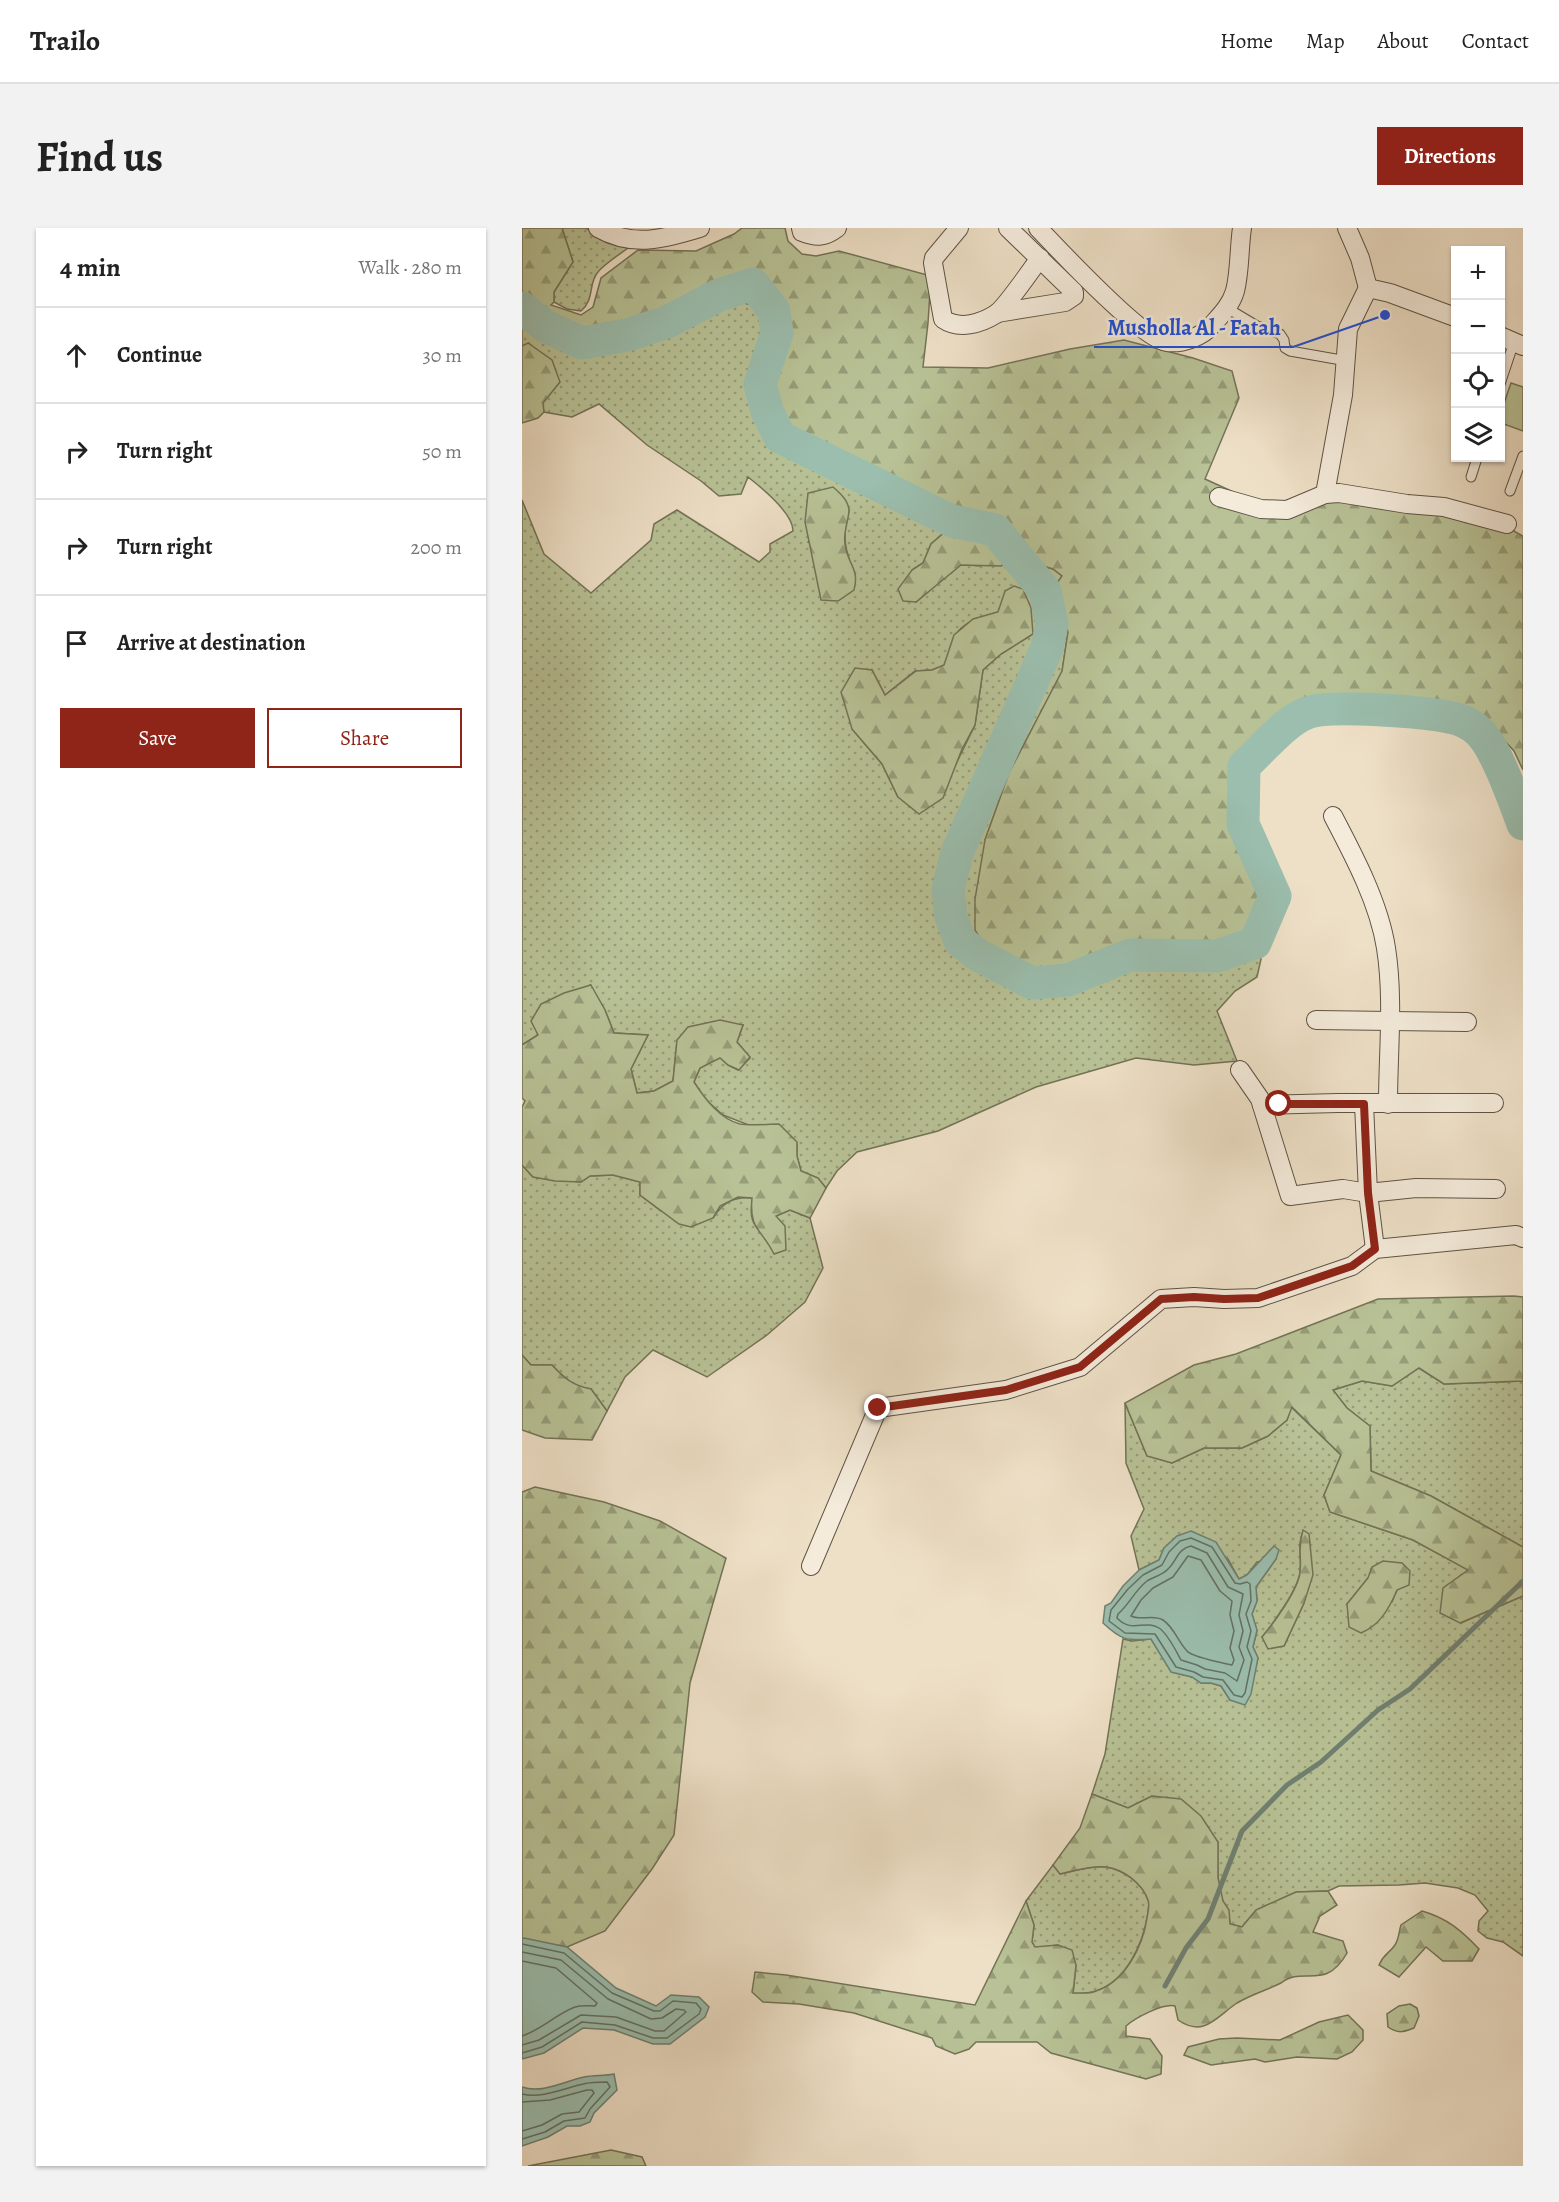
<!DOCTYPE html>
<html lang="en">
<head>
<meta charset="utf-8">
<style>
	body { margin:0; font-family:Alegreya,serif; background:#f2f2f2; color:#222 }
	.controls { position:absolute; right:18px; top:18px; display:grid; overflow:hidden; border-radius:0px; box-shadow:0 2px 4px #0004 }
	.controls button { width:54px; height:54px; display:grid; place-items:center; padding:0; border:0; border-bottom:2px solid #e0e0e0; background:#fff; color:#222; font:30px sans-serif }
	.stop { position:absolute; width:18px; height:18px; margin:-14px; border:4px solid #8f2418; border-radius:50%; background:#fff }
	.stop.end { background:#8f2418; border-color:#fff; box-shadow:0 2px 6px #0008 }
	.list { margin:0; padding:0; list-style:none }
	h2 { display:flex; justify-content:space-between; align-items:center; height:78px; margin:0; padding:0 24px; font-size:26px }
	h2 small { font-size:20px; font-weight:400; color:#767676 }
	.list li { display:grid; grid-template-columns:39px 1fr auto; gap:18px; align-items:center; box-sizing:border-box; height:96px; padding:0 24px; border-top:2px solid #e0e0e0 }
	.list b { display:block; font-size:22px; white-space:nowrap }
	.list em { font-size:20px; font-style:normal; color:#767676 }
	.actions { display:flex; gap:12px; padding:18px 24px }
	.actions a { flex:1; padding:14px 0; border:2px solid #8f2418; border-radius:0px; text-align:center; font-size:21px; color:#8f2418 }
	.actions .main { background:#8f2418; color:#fff }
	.icon { flex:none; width:33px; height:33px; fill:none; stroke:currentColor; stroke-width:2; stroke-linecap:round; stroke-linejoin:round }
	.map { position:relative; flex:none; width:1001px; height:1938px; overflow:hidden; border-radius:0px }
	header { display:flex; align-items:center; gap:36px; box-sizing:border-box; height:84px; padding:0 30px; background:#fff; border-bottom:2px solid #e0e0e0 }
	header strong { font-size:28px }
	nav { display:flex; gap:33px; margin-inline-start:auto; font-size:21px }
	.intro { display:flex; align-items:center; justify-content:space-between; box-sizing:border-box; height:144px; padding:0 36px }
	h1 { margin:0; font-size:42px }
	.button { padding:15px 27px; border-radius:0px; background:#8f2418; color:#fff; font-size:21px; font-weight:700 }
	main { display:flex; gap:36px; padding:0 36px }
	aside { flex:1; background:#fff; border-radius:0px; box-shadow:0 2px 4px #0004 }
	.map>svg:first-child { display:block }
	.grass { fill:url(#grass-dots); stroke:#737357; stroke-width:1.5; fill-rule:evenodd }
	.forest { fill:url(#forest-firs); stroke:#737357; stroke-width:1.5 }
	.garden { fill:#b8c296; stroke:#737357; stroke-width:1.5 }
	.water { fill:#9bbeae; stroke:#6f8072; stroke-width:1.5 }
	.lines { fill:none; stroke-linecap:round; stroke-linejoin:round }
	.shore { stroke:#647163; stroke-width:1.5 }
	.stream { stroke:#6f8072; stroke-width:5 }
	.river { stroke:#9bbeae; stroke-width:33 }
	.service-casing { stroke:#5e5344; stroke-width:11 }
	.minor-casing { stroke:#5e5344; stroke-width:20 }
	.service { stroke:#f4ebdb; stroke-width:9 }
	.minor { stroke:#f4ebdb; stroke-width:18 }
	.route { stroke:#8f2418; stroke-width:8 }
	.leader { fill:none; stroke:#1d4ed8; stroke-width:2 }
	.callout-dot { fill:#1d4ed8; stroke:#f4ebdb; stroke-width:2 }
	.callout-label { font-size:22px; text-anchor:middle; font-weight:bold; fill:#1d4ed8; stroke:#f4ebdb; stroke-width:5; stroke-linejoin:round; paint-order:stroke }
</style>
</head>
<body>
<header>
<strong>Trailo</strong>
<nav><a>Home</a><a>Map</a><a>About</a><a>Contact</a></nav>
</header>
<div class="intro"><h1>Find us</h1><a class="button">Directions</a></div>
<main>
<aside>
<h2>4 min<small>Walk · 280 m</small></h2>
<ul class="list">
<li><svg class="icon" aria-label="ahead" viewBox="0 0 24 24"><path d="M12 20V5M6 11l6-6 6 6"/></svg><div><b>Continue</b></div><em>30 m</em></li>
<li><svg class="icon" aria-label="right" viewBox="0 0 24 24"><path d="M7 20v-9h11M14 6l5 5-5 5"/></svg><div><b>Turn right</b></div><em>50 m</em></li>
<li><svg class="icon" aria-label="right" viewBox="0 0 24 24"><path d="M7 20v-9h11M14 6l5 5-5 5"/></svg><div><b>Turn right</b></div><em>200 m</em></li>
<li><svg class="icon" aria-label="arrive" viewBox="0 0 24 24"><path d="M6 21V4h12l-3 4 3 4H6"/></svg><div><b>Arrive at destination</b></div></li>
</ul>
<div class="actions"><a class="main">Save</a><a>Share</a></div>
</aside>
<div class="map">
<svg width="1001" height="1938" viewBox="0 0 1001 1938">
	<defs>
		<pattern id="grass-dots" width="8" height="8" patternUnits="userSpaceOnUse" patternTransform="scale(1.5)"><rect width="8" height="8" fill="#b8c296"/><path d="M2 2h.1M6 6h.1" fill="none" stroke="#969d79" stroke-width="1.8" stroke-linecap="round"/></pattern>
		<pattern id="forest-firs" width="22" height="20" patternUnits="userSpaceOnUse" patternTransform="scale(1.5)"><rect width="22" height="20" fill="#b8c296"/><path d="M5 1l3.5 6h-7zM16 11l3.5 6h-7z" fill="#969d79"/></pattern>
	</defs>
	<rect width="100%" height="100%" fill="#eee0c7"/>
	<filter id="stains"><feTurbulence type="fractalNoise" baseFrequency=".00333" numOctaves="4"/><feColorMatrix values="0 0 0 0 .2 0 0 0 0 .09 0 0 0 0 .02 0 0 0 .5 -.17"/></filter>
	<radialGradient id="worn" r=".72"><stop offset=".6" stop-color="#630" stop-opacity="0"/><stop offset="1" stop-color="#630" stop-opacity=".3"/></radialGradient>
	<!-- grass -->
	<g class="grass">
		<path d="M 40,0 L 63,0 L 110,17 C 100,25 83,35 76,44 C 66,55 73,71 59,83 L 45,81 L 32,74 L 32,64 L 51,34 Z"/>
		<path d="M 0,62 L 5,77 L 21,85 L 15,99 L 98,118 L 154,102 L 184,86 L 217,73 L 238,80 L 244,99 L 239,118 L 253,213 C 282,233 316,246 347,262 C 376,277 392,293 425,302 L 409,316 L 401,335 L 390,342 L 394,374 L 439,336 L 457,338 L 488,328 L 531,341 L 540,348 L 533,358 L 546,404 L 540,444 L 487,545 L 463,612 L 466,723 L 486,737 L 515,742 L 541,739 L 574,725 L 623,715 L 677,717 L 708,715 L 728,703 L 739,731 L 735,749 L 713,763 L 695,783 L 715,833 L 672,837 L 614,830 L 514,859 L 416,903 L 335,924 L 315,943 L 304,960 L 296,950 L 279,943 L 275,928 L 275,916 L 201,887 L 182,870 L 172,854 L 178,840 L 198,829 L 206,837 L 216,842 L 228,830 L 215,814 L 221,797 L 155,813 L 151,853 L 132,863 L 115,865 L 109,841 L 126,807 L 92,805 L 83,782 L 68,757 L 16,807 L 0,817 L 0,272 L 22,326 L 69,365 L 129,312 L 132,296 L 155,282 L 237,334 L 248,324 L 248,316 L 271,303 C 271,285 240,260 226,249 L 219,266 L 197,268 L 179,253 L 125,217 L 77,176 L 50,189 L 22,184 L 7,115 L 0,118 ZM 327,283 C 322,299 321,314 327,330 L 286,314 ZM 476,384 L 511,406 L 479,426 L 461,442 L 453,497 L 432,540 L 376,569 L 360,536 L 330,501 L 350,442 L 363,467 L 393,443 L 410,442 L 423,437 C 434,399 437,395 476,384 Z"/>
		<path d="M 0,937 L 11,949 L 59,954 L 68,948 L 91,947 L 118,954 L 118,967 L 139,983 L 191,990 C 201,974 212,968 231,970 C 226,991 231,996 245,1012 L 254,988 L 268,982 L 288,990 L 301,1040 L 283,1074 L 245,1107 L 185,1149 L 131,1122 L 103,1149 L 85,1183 L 69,1161 C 51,1158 42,1150 30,1137 L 9,1137 L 0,1127 Z"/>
		<path d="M 897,1140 L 922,1156 L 1001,1153 L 1001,1319 L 909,1268 L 849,1243 L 848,1198 L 825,1180 L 811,1162 L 840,1153 L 870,1158 Z"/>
		<path d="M 603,1175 L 625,1228 L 650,1235 L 682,1220 L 720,1220 L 746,1208 L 765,1192 L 769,1179 L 819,1227 L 802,1267 L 808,1284 L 891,1312 L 947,1342 L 939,1395 L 1001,1368 L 1001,1728 L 981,1714 L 965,1710 L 956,1703 L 957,1693 L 966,1683 L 953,1667 L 936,1660 L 903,1655 L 877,1657 L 817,1658 L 806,1663 L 774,1664 L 734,1682 L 720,1699 L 708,1696 C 707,1685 705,1682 701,1673 C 694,1655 696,1633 696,1614 L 630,1568 L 606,1580 L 570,1566 L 583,1526 L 601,1411 L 610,1413 L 629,1411 L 650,1444 L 670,1449 L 679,1455 L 689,1455 L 699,1458 L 708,1472 L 732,1445 L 736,1430 L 731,1419 L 735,1403 L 730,1386 L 735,1373 L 734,1359 L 754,1331 L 735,1334 L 725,1347 L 717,1351 L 706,1331 L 642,1320 L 637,1332 L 617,1342 L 609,1308 L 622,1281 L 604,1235 ZM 781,1303 L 782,1375 L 762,1418 L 740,1409 C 751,1396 776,1361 778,1344 C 780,1329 775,1317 781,1303 ZM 846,1350 L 875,1362 L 870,1374 L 825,1376 Z"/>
		<path d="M 531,1637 L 538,1646 C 553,1643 569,1637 584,1639 C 601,1642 621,1655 626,1672 C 628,1676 626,1681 626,1685 C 621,1715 605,1753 574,1763 C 568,1766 558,1765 551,1766 L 554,1737 L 536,1717 L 513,1720 L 510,1714 L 512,1697 L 504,1673 Z"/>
	</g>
	<!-- forest -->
	<g class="forest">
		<path d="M 0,0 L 40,0 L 51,34 L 32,64 L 32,74 L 29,77 L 59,87 L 71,79 L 79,50 L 116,22 L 174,23 L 212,6 L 220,0 L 263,0 L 266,13 L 280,26 L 294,28 L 317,23 L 409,48 L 406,95 L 401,139 L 466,140 L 548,121 L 602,112 L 671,130 L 710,143 L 717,170 L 683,251 L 764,288 L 829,266 L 981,297 L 1001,308 L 1001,542 L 992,523 L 958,486 L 872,468 L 799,471 L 755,491 L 717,525 L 709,567 L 714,606 L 731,637 L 742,673 L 728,703 L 709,715 L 677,717 L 623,715 L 574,725 L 541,739 L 515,742 L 486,737 L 466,723 L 453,702 L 453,671 L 463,612 L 487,545 L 540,443 L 546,404 L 533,358 L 540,348 L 531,341 L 488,328 L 484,335 L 479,338 L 439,337 L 394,374 L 381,373 L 376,361 L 390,342 L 401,335 L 409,316 L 425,302 L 404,296 L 351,264 L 269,224 L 253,213 L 227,158 L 244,99 L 238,80 L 217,73 L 184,86 L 154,102 L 98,118 L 60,119 L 14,99 L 20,86 L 5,77 L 0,62 Z"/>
		<path d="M 6,115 L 30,132 L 38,154 L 21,175 L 22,184 L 16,190 L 0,195 L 0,118 Z"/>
		<path d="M 311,259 C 318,265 326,272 327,282 C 327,291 321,304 323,316 C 325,336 338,340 332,362 L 316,373 L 299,372 L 283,294 L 286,265 Z"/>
		<path d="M 492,358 L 501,361 L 509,380 L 511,406 L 479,426 L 461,442 L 453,497 L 440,521 L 421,570 L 397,586 L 376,569 L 360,536 L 330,501 L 319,464 L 333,440 L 350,442 L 363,467 L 394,443 L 410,442 L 422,437 L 432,407 L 451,391 L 476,384 L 483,363 Z"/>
		<path d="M 69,757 L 83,782 L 92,805 L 126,807 L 109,841 L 115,865 L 132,863 L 151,853 L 155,812 L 166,799 L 198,792 L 221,797 L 215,814 L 228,829 L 217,842 L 206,837 L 198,830 L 178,840 L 172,854 C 183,871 198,891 218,896 C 230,898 245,896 257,896 L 275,914 L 275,928 L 279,943 L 296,950 L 304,960 L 288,990 L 268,982 L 254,988 L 263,998 L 264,1022 L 252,1026 C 239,1000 227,1002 230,970 L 216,969 L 198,978 L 191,990 L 169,999 L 157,996 L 118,967 L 118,954 L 91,947 L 68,948 L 59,954 L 33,953 L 11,949 L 0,937 L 0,879 L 3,873 L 0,870 L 0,817 L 16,807 L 9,793 L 19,776 L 42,765 Z"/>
		<path d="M 992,1068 L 1001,1069 L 1001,1153 L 922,1156 L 897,1140 L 870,1158 L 840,1153 L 811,1162 L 825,1180 L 848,1198 L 849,1243 L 909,1268 L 1001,1319 L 1001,1368 L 938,1395 L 918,1385 L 921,1360 L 946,1342 L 891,1312 L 808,1284 L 802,1267 L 819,1227 L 770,1179 L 765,1192 L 746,1208 L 720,1220 L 682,1220 L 650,1235 L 625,1228 L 603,1175 L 672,1137 L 714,1126 L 856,1071 Z"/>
		<path d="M 0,1127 L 9,1137 L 30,1137 C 42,1150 51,1158 69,1161 L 85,1183 L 70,1212 L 23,1210 L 0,1202 Z"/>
		<path d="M 13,1259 L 82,1274 L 138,1293 L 204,1330 L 168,1455 L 152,1607 L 130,1641 L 83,1703 L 45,1719 L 0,1711 L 0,1264 Z"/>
		<path d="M 781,1302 L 787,1306 L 791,1347 L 782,1375 L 762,1418 L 746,1421 L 740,1409 C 751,1396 777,1361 778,1344 C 780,1328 775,1322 781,1302 Z"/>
		<path d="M 861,1333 L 880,1335 L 888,1343 L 887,1357 L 875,1362 C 867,1381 858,1397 839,1405 L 827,1399 L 825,1376 L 846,1350 L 850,1339 Z"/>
		<path d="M 570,1566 L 606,1580 L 630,1568 L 659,1571 L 679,1588 L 696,1614 L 696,1650 L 701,1673 L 707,1682 L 708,1696 L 720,1699 L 734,1682 L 774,1664 L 806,1663 L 815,1677 L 798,1688 L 791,1704 L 821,1713 L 825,1725 C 803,1764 781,1737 759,1755 C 745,1762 728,1767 715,1775 C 694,1789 682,1810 656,1792 L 653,1778 C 641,1775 613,1790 604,1798 L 604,1808 L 628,1811 L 640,1828 L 639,1846 L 624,1851 L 529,1825 L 515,1814 L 454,1814 L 447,1821 L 433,1826 L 414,1818 L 410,1810 L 332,1785 L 277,1776 L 241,1774 L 230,1764 L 233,1744 L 264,1747 L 453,1777 L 504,1673 L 512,1697 L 510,1714 L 513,1719 L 536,1717 L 550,1722 L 554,1737 L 551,1765 C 558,1765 568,1766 574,1763 C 603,1754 621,1718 625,1690 C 626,1684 628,1677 626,1672 C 620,1655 601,1641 584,1639 C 569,1637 552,1643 538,1646 L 531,1637 L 558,1600 Z"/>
		<path d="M 900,1683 C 925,1690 940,1703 957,1721 L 950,1733 L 921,1733 L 904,1719 L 877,1749 L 857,1737 C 863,1724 867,1726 873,1717 C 877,1711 877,1703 879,1697 Z"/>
		<path d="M 888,1776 L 895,1780 L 897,1788 L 892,1800 C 882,1804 876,1806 866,1799 L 865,1786 L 877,1778 Z"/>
		<path d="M 826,1787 L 841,1802 L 841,1812 L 830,1824 L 815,1831 L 775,1829 L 743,1834 L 733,1831 L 689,1837 L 662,1827 L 666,1819 L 697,1811 L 715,1810 L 758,1812 L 797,1794 Z"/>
		<path d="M 89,1922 L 120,1929 L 124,1938 L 6,1938 Z"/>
	</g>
	<!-- garden -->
	<path class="garden" d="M 989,155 L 1001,159 L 1001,203 L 979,195 L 979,184 Z"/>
	<!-- water -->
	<g class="water">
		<path d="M 669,1303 L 694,1314 L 717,1351 L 725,1347 L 752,1318 L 757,1322 L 754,1331 L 734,1359 L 735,1373 L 730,1386 L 735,1402 L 731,1419 L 736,1430 L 729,1466 L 723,1477 L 708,1472 L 699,1458 L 689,1455 L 679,1455 L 670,1449 L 649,1444 L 629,1411 C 605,1413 599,1412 581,1395 L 583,1378 L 589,1375 L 601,1358 L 617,1342 L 637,1332 L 642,1320 L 655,1308 Z"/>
		<path d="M 2,1710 L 45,1719 L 94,1760 L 134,1778 L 149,1767 L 177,1769 L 187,1779 L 183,1789 L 148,1816 L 131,1816 L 92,1802 L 61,1800 L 22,1825 L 0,1831 L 0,1711 Z"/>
		<path d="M 92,1846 L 95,1862 L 72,1885 L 68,1894 L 58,1898 L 45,1898 L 26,1909 L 0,1918 L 0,1859 C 20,1866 43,1853 62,1849 C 72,1847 82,1848 92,1846 Z"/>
	</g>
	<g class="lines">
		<!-- shore -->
		<g class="shore">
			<path d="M 669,1310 L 690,1319 L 713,1355 L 718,1356 L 725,1354 L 728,1356 L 729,1373 L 724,1386 L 729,1403 L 725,1419 L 730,1431 L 723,1465 L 720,1469 L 712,1467 L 701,1452 L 681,1449 L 672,1444 L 654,1439 L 633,1406 L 603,1405 L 587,1393 L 589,1382 L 606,1361 L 621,1347 L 640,1337 L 647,1324 L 658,1313 Z"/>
			<path d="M 669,1318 L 685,1325 L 706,1359 L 721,1366 L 717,1387 L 721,1403 L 717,1419 L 722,1432 L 715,1453 L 703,1445 L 683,1441 L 675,1437 L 659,1432 C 654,1423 646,1406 637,1400 C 623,1391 610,1406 595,1390 L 596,1386 C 607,1377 613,1362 625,1353 C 631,1349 641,1347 646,1341 C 655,1333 655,1321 669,1318 Z"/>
			<path d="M 666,1328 L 679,1332 L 698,1363 L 710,1373 L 708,1387 L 712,1403 L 708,1420 L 712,1432 L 710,1437 C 701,1435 670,1429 665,1423 C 656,1414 652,1399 641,1392 C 631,1386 619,1393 609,1388 L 619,1372 L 631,1360 L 651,1349 Z"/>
			<path d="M 0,1716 L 42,1725 L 90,1765 L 132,1783 L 138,1783 L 151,1773 L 174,1775 L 179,1781 L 177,1786 L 145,1810 L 131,1810 L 93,1797 L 60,1794 L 20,1819 L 0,1825"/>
			<path d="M 0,1724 L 39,1732 L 86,1771 L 129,1791 L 140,1790 L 154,1781 L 162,1782 L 164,1784 L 142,1803 L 133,1803 L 94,1789 L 59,1787 L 17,1812 L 0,1817"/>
			<path d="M 0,1733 L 34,1740 L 75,1775 L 73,1778 C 66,1778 60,1777 53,1779 C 34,1786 21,1801 0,1808"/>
			<path d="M 0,1866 C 19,1871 43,1860 61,1856 C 69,1854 77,1854 85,1854 L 88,1859 L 68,1881 L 63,1890 L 42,1893 L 23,1904 L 0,1911"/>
			<path d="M 0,1874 L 28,1872 L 65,1862 L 70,1862 L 72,1865 L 57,1884 L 40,1886 L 20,1897 L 0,1903"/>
		</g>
		<!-- stream -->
		<path class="stream" d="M 643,1758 L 664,1720 L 686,1691 L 720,1603 L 765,1557 L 799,1534 L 856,1482 L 888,1461 L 1001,1353"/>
		<!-- river -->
		<path class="river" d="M 0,80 L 23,98 L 60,115 L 105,107 L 145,94 L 197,67 L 231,56 L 252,83 L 255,105 L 238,156 L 245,183 L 258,209 L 430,293 L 473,302 L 523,363 L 530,396 L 525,420 L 435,625 L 426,661 L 429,689 L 438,713 L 456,727 L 510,755 L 546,752 L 608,727 L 695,728 L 733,715 L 753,668 L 721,596 L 722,538 C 740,522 763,493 785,485 C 807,476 905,484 931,490 C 938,491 950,497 955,502 C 974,517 992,573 1001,596"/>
		<!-- service casing -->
		<g class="service-casing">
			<g id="service">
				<path d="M 705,80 L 735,98 L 758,106 L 762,112 L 763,120 L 768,123 L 825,133"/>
				<path d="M 978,156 L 992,114"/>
				<path d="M 949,249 L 955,230"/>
				<path d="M 988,263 L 1001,228"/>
			</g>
		</g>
		<!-- minor casing -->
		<g class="minor-casing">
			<g id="minor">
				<path d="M 76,0 C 111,20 142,11 178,0"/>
				<path d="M 279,0 L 280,4 C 295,10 303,9 315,0"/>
				<path d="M 437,0 L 412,30 L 411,35 L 421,91 C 437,102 458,96 474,86 C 484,79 509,42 518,30"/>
				<path d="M 516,0 C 536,21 622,113 645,114 C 660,116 680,109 690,97 C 699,87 709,77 713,63 C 718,44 717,20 720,0"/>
				<path d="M 825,0 L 838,30 L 846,60 L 868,65 L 933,89"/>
				<path d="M 475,85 L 543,74 L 552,68 L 552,64 L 486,0"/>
				<path d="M 978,108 L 1001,118"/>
				<path d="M 803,266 L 821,167 L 826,101 L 846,60"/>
				<path d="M 697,269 L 739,281 L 765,282 L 803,266 L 817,265 L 885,276 L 922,279 L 985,296"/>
				<path d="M 811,588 C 832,628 857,675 864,720 C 872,771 866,825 866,876"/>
				<path d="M 794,792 L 945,794"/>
				<path d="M 718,842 L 738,871 L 768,968 L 821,961 L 846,965 L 894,960 L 974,961"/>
				<path d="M 842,876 L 846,965 L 853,1021"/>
				<path d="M 740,877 L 816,875 L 972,875"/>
				<path d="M 289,1338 L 356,1180 L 484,1162 L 558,1139 L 639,1071 L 672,1069 L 702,1071 L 736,1070 L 830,1038 L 853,1021 L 994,1007 L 1001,1010"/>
			</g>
		</g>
		<!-- service -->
		<use href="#service" class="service"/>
		<!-- minor -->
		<use href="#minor" class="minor"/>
	</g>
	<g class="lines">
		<!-- route -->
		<path class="route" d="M 356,1180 L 484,1162 L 558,1139 L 639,1071 L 672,1069 L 702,1071 L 736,1070 L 830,1038 L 853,1021 L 846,965 L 842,876 L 757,876"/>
	</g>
	<!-- callouts -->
	<path class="leader" d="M863 87L771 119H572"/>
	<circle class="callout-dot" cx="863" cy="87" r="6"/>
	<g class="callout-label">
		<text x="672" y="107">Musholla Al - Fatah</text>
	</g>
	<rect width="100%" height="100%" filter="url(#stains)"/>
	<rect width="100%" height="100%" fill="url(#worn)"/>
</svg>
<div class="controls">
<button>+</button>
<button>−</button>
<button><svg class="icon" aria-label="locate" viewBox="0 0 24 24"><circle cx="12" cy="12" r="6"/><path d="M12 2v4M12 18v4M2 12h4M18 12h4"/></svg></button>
<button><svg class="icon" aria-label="layers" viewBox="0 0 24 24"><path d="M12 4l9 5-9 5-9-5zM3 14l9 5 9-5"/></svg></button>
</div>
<div class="stop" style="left:757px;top:876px"></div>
<div class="stop end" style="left:356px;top:1180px"></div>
</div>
</main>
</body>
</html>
